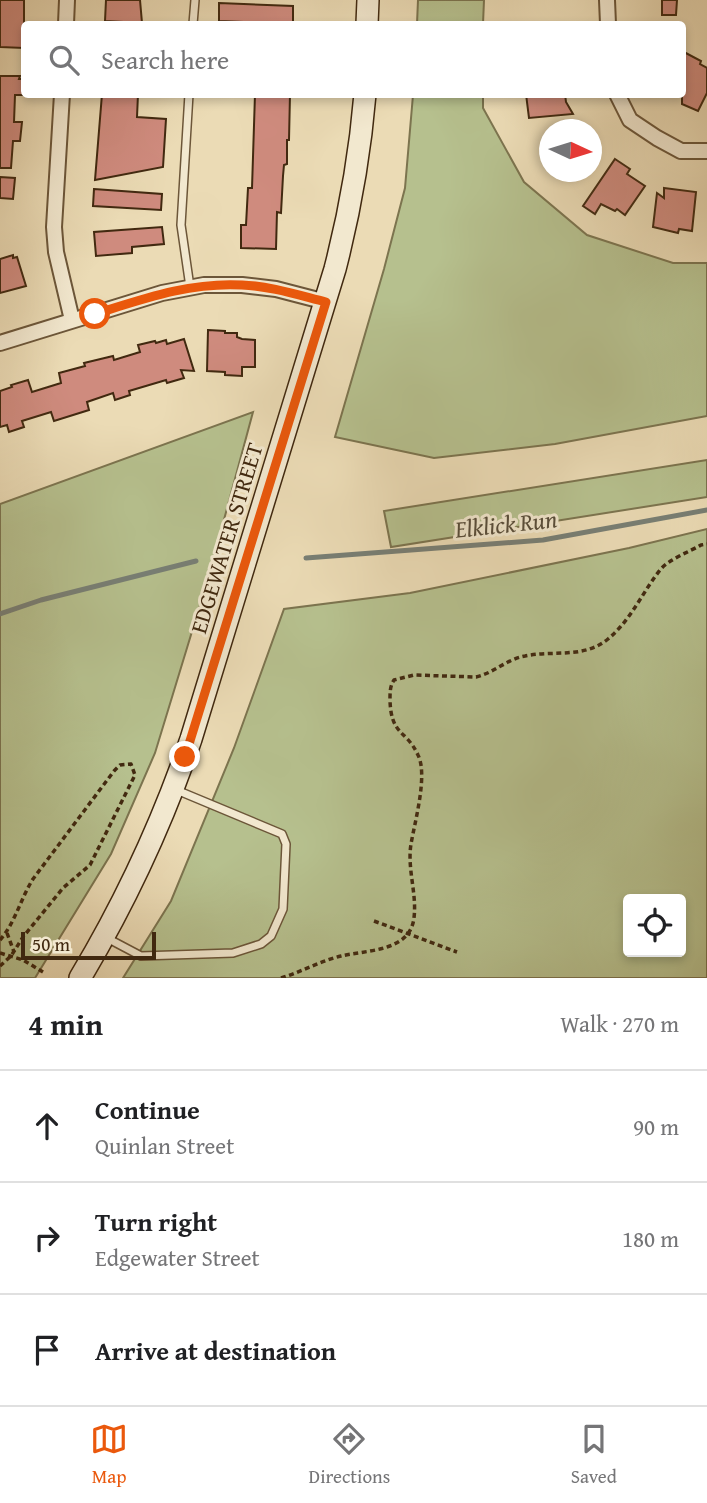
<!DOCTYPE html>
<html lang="en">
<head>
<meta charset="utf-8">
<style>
	body { margin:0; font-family:"Gentium Book Plus",serif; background:#f6f6f6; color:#202124 }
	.controls { position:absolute; right:21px; bottom:21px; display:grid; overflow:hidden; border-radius:7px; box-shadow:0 4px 10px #0003 }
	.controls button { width:63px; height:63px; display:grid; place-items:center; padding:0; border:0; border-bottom:2px solid #e0e0e0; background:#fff; color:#202124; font:35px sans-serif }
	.compass { position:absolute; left:539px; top:119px; width:63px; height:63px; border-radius:50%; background:#fff; box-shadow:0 4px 10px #0003; rotate:94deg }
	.scale { position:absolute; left:21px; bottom:18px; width:135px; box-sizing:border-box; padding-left:7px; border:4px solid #412910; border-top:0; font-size:19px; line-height:24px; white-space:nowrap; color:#412910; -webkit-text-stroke:5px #f2e8cf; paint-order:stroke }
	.stop { position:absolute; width:21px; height:21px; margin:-16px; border:5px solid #ea580c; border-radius:50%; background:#fff }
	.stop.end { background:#ea580c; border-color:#fff; box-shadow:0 2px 7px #0008 }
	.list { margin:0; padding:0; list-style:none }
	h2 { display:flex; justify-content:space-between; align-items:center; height:91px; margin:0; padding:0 28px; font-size:30px }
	h2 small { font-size:23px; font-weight:400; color:#757577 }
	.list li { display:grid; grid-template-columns:46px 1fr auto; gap:21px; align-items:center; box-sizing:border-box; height:112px; padding:0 28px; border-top:2px solid #e0e0e0 }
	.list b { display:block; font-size:26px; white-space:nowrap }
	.list p { margin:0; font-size:23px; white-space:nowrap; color:#757577 }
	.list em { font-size:23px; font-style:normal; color:#757577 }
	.icon { flex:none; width:38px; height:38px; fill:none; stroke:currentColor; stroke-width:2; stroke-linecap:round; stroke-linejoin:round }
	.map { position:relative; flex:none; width:707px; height:978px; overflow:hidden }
	.search { position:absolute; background:#fff; box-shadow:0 4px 10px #0003; left:21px; right:21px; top:21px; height:77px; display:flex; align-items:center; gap:18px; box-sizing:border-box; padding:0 24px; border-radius:7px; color:#757577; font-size:26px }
	.sheet { height:427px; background:#fff }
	nav { display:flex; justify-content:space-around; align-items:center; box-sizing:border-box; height:98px; border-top:2px solid #e0e0e0; background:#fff; font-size:19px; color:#757577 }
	nav a { display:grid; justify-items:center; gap:4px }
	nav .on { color:#ea580c }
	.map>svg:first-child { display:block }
	.green { fill:#b6c08e; stroke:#7c744f; stroke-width:2; fill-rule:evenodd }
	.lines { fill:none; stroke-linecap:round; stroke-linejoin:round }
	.stream { stroke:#787f75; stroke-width:5 }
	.building { fill:#cf8b7e; stroke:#412910; stroke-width:2 }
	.lane-casing { stroke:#6c5639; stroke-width:10 }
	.street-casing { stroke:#6c5639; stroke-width:18 }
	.secondary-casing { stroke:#412910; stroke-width:24 }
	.path { stroke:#412910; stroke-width:3.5; stroke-dasharray:5 3.5; stroke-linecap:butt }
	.lane { stroke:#f2e8cf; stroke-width:7 }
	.street { stroke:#f2e8cf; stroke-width:14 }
	.secondary { stroke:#f2e8cf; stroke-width:21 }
	.route { stroke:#ea580c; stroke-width:9 }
	.labels { text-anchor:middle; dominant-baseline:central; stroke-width:6; stroke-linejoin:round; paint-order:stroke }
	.street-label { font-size:23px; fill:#412910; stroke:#f2e8cf }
	.water-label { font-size:24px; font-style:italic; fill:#584d3a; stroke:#f2e8cf }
</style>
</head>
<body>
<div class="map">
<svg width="707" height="978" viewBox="0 0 707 978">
	<rect width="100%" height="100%" fill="#ebdbb5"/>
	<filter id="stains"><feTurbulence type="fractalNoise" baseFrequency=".00286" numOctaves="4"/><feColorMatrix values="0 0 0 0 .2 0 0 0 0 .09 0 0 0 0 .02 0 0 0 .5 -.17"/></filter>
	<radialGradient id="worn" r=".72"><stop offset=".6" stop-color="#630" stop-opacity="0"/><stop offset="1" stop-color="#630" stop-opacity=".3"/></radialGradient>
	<!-- green -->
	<g class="green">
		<path d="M 418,0 L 484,0 L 483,24 L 417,24 Z"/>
		<path d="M 413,95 L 483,95 L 483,108 L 524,182 L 587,235 L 673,263 L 707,263 L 707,416 L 555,444 L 434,458 L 335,437 L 384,269 L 405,188 Z"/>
		<path d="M 253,412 L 208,579 L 155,753 L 111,854 L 35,978 L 0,978 L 0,504 Z"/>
		<path d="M 707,460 L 707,497 L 391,547 L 384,511 Z"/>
		<path d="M 707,529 L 707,978 L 123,978 L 171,901 L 234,748 L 284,609 L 410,593 L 629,548 ZM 628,899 L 681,899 L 681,952 L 628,952 Z"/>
	</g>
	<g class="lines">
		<!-- stream -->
		<g class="stream">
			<path d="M 306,558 L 543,540 L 707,510"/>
			<path d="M 0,614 L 41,600 L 196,561"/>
		</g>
	</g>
	<!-- building -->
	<g class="building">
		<path d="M 0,0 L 24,0 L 24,48 L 0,47 Z"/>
		<path d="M 106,0 L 140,0 L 142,23 L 105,21 Z"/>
		<path d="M 662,0 L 677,0 L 676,15 L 662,15 Z"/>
		<path d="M 219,3 L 293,6 L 293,24 L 219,21 Z"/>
		<path d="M 682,51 L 701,61 L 700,64 L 707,68 L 707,93 L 698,111 L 682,104 Z"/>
		<path d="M 0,76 L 20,76 L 19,79 L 24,79 L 24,95 L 15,95 L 14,122 L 22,122 L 20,141 L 13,141 L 11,168 L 0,168 Z"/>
		<path d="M 102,94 L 138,94 L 137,117 L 166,119 L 163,167 L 95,180 Z"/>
		<path d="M 255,94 L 290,94 L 289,140 L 287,140 L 287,164 L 284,165 L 283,176 L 281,213 L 277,212 L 276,249 L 241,248 L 241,225 L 246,225 L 248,188 L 252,188 Z"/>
		<path d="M 526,94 L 565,94 L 566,102 L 573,114 L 529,118 Z"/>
		<path d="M 615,159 L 630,169 L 627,174 L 645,186 L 625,215 L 617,209 L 615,211 L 601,204 L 595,214 L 583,206 Z"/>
		<path d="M 0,177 L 15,178 L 13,199 L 0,198 Z"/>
		<path d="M 664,188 L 696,192 L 692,231 L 679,229 L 678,233 L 653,227 L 657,193 L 664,198 Z"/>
		<path d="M 94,189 L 162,194 L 161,210 L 93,206 Z"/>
		<path d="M 162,227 L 164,244 L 132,247 L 132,253 L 96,256 L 94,232 Z"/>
		<path d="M 13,255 L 13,258 L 17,257 L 26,286 L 0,293 L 0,259 Z"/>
		<path d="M 208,330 L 225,331 L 225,333 L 237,333 L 237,337 L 242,339 L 255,340 L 255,367 L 242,367 L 242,376 L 225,375 L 225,372 L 207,371 Z"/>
		<path d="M 184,339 L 194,371 L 181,370 L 184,378 L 167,383 L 166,380 L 129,391 L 130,395 L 115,400 L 113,393 L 87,402 L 89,410 L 54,421 L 51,412 L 22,421 L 24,427 L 9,432 L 7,425 L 0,427 L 0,391 L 12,387 L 11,385 L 28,380 L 32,392 L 61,383 L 59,373 L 85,366 L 84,363 L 113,356 L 114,360 L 140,352 L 138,345 L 155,341 L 156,343 L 166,340 L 167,344 Z"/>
	</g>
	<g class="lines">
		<!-- lane casing -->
		<g class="lane-casing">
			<g id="lane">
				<path d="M 193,24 L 195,0"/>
				<path d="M 189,94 L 181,225 L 190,287"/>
				<path d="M 105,937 L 141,956 L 233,953 L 261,944 L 271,936 L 283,909 L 286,844 L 282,834 L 174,789"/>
			</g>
		</g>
		<!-- street casing -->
		<g class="street-casing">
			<g id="street">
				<path d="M 607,0 L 608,24"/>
				<path d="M 66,24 L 67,0"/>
				<path d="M 62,94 L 54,227 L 56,252 L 72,320"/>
				<path d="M 617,94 L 630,120 L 657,138 L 681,151 L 707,151"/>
				<path d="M 0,343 L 162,293 L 204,285 L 242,285 L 276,289 L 326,302"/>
			</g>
		</g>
		<!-- secondary casing -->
		<g class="secondary-casing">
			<g id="secondary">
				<path d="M 367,24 L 368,0"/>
				<path d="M 80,978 C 126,901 162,824 191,739 L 335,269 C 350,211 360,154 365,94"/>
			</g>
		</g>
		<!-- path -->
		<g class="path">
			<path d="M 374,921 L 457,952"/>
			<path d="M 7,933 L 14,952"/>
			<path d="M 0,940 C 15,923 21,898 33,879 L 114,771 L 120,765 L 131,764 L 135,775 L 90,865 L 63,888 L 23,937 L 11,956 L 0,966"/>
			<path d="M 0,953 L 23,960 L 43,972"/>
			<path d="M 281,978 C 301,972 320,961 341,956 C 366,950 410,952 414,918 C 417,893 407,869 411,844 C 415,821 428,775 418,755 C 406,729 391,736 390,700 C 390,692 390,686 394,680 L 414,675 L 476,677 C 494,673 507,659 525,656 C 553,650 584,659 608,639 C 631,620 642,593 660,570 C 669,559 689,552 701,545 L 707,544"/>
		</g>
		<!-- lane -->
		<use href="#lane" class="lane"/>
		<!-- street -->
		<use href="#street" class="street"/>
		<!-- secondary -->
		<use href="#secondary" class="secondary"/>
	</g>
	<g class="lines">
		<!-- route -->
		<path class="route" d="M 95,314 C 143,299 190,282 242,285 C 270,286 298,295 326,302 L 185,757"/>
	</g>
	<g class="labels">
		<!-- street labels -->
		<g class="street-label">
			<text transform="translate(226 538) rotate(-73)">EDGEWATER STREET</text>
		</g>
		<!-- water labels -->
		<g class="water-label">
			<text transform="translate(506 524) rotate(-6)">Elklick Run</text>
		</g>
	</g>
	<rect width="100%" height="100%" filter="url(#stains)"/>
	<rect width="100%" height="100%" fill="url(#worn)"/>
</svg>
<div class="controls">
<button><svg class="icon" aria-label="locate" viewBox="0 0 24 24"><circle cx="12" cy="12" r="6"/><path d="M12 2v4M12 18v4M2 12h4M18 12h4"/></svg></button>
</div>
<svg class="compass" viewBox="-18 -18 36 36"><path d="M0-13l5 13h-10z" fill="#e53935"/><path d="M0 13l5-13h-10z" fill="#757577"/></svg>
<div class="scale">50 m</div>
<div class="stop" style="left:95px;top:314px"></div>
<div class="stop end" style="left:185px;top:757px"></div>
<div class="search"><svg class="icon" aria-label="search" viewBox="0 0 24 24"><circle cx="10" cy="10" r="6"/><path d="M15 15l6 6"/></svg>Search here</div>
</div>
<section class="sheet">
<h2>4 min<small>Walk · 270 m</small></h2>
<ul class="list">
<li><svg class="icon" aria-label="ahead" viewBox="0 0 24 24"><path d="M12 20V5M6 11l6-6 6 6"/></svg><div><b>Continue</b><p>Quinlan Street</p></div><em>90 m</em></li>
<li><svg class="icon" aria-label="right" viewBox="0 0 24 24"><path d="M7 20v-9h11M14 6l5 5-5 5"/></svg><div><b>Turn right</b><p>Edgewater Street</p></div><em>180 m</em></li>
<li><svg class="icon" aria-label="arrive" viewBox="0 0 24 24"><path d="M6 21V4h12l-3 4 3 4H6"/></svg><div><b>Arrive at destination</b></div></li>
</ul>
</section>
<nav>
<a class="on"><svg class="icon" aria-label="map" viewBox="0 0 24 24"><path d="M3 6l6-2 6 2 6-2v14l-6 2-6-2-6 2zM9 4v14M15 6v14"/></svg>Map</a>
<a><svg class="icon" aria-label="directions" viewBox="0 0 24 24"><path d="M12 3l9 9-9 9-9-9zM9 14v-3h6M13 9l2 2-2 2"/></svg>Directions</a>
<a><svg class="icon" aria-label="saved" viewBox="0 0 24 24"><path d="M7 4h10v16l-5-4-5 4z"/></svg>Saved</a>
</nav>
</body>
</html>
